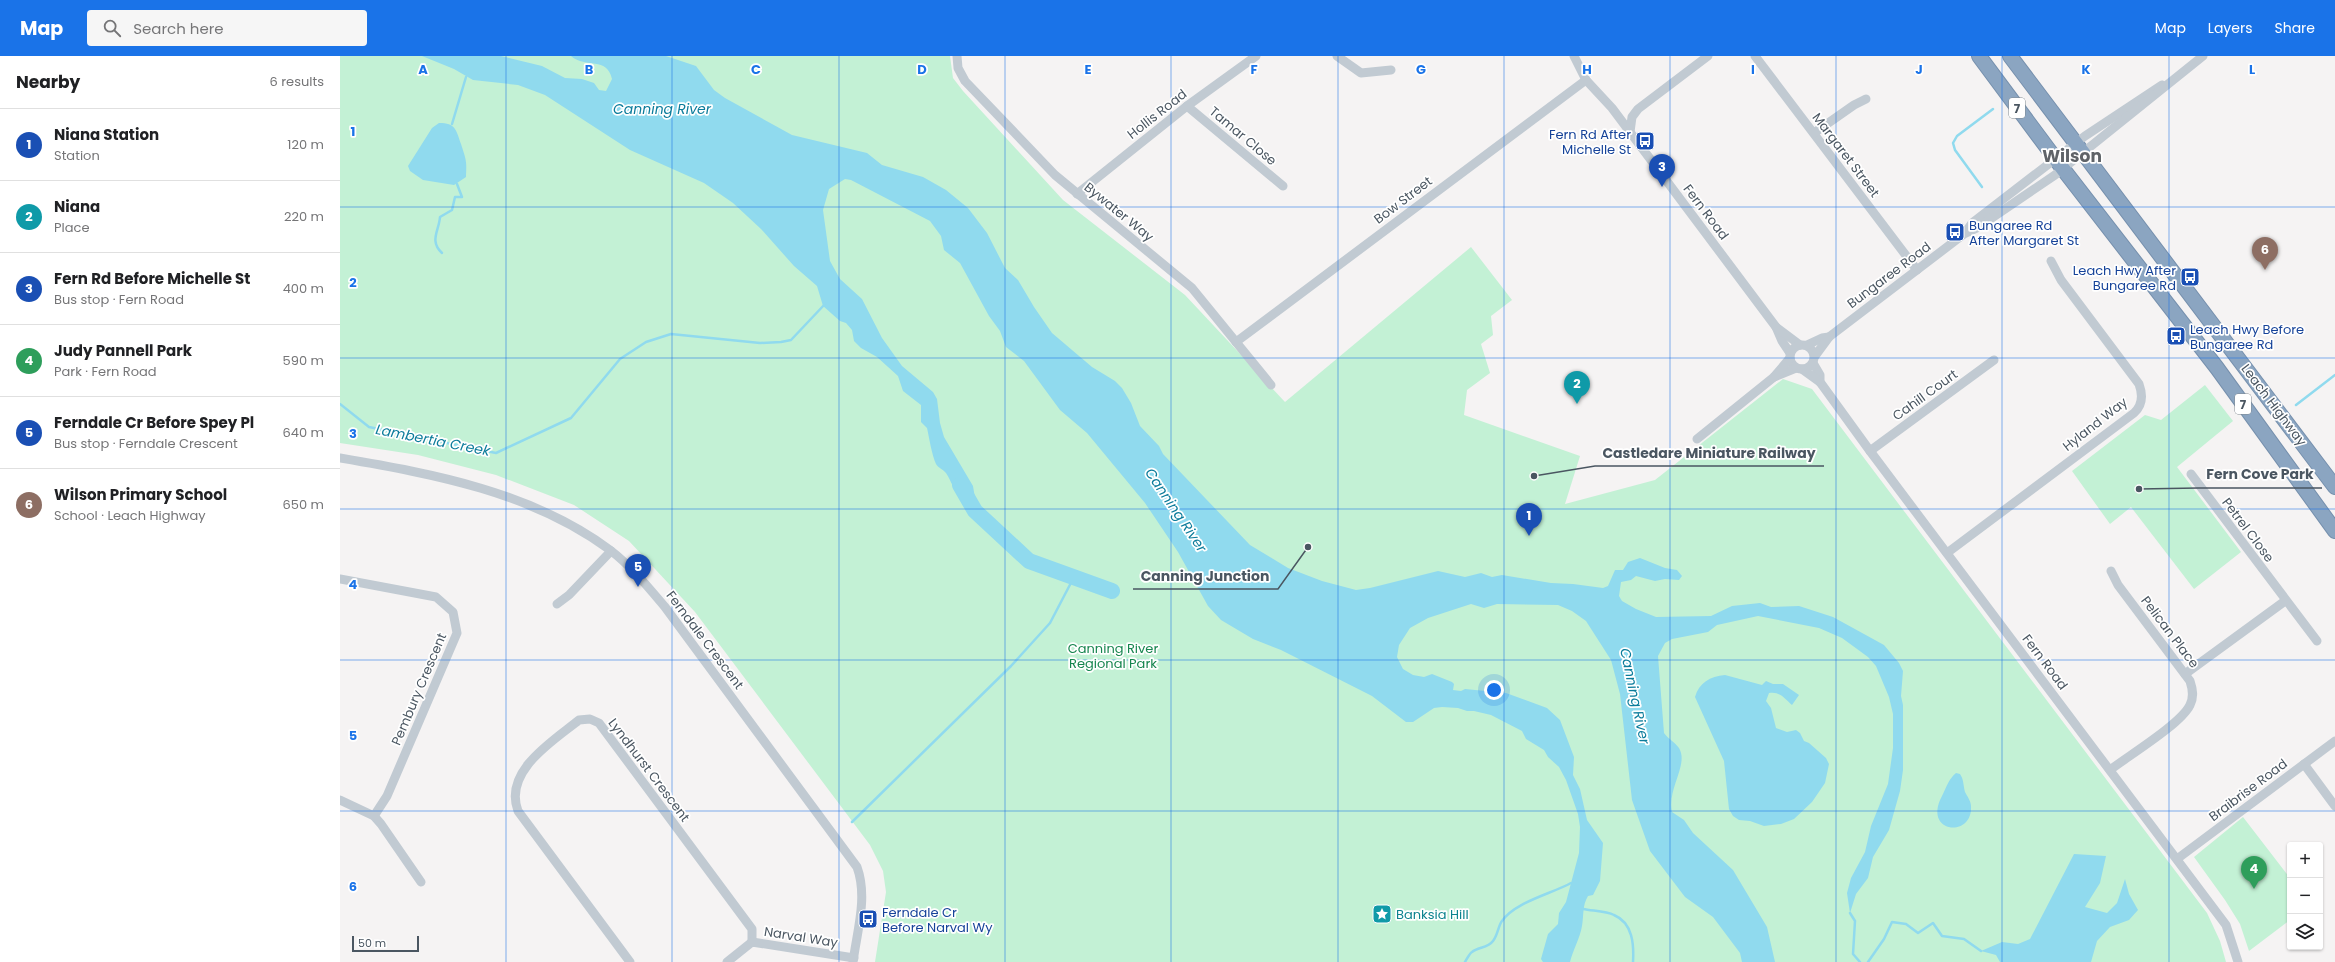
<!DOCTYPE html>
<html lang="en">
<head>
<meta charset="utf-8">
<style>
	body { margin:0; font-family:Poppins,sans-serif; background:#f6f6f6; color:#202124 }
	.controls { position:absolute; right:12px; bottom:12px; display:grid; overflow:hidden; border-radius:4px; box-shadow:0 1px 3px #0004 }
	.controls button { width:36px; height:36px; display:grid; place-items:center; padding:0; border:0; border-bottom:1px solid #e0e0e0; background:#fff; color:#202124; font:20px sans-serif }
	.scale { position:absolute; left:12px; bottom:10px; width:67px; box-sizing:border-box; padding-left:4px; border:2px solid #4a5661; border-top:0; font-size:11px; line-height:14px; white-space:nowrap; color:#4a5661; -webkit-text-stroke:3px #fff; paint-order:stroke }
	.you { position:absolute; left:1154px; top:634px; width:14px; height:14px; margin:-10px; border:3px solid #fff; border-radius:50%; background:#1a73e8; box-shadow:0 0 0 6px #1a73e833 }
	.badge { display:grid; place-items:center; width:26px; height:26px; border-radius:50%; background:#1a73e8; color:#fff; font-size:13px; font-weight:700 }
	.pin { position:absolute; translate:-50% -33px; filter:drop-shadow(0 1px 2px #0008) }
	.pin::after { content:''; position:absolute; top:21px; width:14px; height:12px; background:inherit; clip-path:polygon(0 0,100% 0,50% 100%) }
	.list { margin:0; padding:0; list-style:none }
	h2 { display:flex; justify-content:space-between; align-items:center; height:52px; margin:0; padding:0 16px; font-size:17px }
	h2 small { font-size:13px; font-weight:400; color:#757577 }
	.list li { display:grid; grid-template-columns:26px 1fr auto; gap:12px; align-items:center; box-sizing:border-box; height:72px; padding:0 16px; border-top:1px solid #e0e0e0 }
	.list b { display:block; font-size:15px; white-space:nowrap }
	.list p { margin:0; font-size:13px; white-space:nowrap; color:#757577 }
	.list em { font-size:13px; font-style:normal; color:#757577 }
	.icon { flex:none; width:22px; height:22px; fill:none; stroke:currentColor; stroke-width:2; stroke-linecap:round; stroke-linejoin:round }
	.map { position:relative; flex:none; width:1995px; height:906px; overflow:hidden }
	header { display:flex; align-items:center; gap:24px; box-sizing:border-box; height:56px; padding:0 20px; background:#1a73e8; color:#fff }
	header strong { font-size:19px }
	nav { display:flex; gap:22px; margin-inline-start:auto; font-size:14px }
	.search { width:280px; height:36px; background:#f6f6f6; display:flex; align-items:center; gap:10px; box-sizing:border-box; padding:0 14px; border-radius:4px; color:#757577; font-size:15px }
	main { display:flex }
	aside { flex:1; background:#fff }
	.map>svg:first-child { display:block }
	.green { fill:#c3f1d5 }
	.water { fill:#90daee }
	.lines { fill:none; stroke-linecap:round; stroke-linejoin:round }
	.stream { stroke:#90daee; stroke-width:2.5 }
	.river { stroke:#90daee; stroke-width:16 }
	.highway-casing { stroke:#7690ad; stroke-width:16 }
	.minor { stroke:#c1cad2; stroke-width:9 }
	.highway { stroke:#8ba5c1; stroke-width:14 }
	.grid { fill:none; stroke:#1a73e8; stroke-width:1; stroke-opacity:0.55 }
	.labels { text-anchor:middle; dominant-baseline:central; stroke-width:3.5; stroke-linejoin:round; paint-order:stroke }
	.shield { fill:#fff; stroke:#808990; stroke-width:1 }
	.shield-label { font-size:12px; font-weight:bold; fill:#4a5661 }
	.street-label { font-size:13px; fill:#4a5661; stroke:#fff }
	.transit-label { font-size:13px; fill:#164399; stroke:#fff; text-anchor:start }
	.park-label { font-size:13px; fill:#17864f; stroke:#fff }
	.culture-label { font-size:13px; fill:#0d838f; stroke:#fff; text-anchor:start }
	.water-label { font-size:14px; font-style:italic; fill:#0c7c9b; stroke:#fff }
	.district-label { font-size:17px; font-weight:bold; fill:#5f6368; stroke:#fff }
	.grid-label { font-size:13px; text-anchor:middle; font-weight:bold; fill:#1a73e8; stroke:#fff; stroke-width:3.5; stroke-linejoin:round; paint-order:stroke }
	.leader { fill:none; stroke:#4a5661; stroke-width:1.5 }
	.callout-dot { fill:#4a5661; stroke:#fff; stroke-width:1.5 }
	.callout-label { font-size:14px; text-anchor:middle; font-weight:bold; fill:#4a5661; stroke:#fff; stroke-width:3.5; stroke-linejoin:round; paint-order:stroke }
</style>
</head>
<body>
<header>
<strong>Map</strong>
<div class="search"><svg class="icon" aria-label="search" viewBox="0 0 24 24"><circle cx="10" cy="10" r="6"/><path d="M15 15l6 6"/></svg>Search here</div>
<nav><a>Map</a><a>Layers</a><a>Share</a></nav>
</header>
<main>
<aside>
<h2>Nearby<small>6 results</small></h2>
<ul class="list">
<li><span class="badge" style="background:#1a4fb4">1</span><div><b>Niana Station</b><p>Station</p></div><em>120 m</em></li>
<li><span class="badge" style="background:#0f9aa8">2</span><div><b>Niana</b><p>Place</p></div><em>220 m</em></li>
<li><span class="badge" style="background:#1a4fb4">3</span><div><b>Fern Rd Before Michelle St</b><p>Bus stop · Fern Road</p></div><em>400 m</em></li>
<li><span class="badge" style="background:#2e9e5b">4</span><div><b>Judy Pannell Park</b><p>Park · Fern Road</p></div><em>590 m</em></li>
<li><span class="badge" style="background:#1a4fb4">5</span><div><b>Ferndale Cr Before Spey Pl</b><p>Bus stop · Ferndale Crescent</p></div><em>640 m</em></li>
<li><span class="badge" style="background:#8d6e63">6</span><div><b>Wilson Primary School</b><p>School · Leach Highway</p></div><em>650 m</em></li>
</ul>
</aside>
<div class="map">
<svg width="1995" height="906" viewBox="0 0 1995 906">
	<rect width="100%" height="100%" fill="#f5f3f3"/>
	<!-- green -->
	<g class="green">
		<path d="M 0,0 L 610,0 L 613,22 L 623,35 L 723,144 L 845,239 L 945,346 L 1131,191 L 1172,244 L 1151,260 L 1153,279 L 1141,288 L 1150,317 L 1127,334 L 1124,359 L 1240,400 L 1225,448 L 1315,424 L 1443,323 L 1472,333 L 1867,857 L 1880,885 L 1886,906 L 535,906 L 546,836 L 543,815 L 530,789 L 355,556 L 289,485 L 234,449 L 156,419 L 78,399 L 0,387 Z"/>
		<path d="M 1865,329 L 1893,365 L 1837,411 L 1901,496 L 1854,533 L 1791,451 L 1770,468 L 1732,415 L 1805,359 L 1821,364 Z"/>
		<path d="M 1903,761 L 1950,822 L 1950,864 L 1909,895 L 1900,868 L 1885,844 L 1854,801 Z"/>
	</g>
	<!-- water -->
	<g class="water">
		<path d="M 82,0 L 161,0 L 202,10 L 225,22 L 242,23 L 254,27 L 259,34 L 266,35 L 272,23 C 267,0 246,13 231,0 L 326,0 L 356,10 L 374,34 L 385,42 L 452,79 L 527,97 L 542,109 L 583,121 L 606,134 L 628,152 L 647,177 L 665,212 L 678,224 L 694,251 L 712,277 L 752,311 L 775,325 L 782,332 L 791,347 L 800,370 L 819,390 L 823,398 L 910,489 L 948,512 L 982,525 L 1016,534 L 1030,532 L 1098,515 L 1125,521 L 1141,517 L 1152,521 L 1162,519 L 1211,527 L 1233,528 L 1263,532 L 1268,530 L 1275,514 L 1283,514 L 1288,506 L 1300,502 L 1325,512 L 1337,514 L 1342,520 L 1339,524 L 1325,523 L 1315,525 L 1296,520 L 1291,524 L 1281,526 L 1279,540 L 1282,545 L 1296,553 L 1316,561 L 1371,560 L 1392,550 L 1420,547 L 1431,551 L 1459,550 L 1493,561 L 1544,589 L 1559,607 L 1563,615 L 1561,640 L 1563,649 L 1563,714 L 1560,735 L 1549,774 L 1533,801 L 1528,822 L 1516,838 L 1510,857 L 1507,837 L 1511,822 L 1525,796 L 1531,770 L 1548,728 L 1553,692 L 1553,658 L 1549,641 L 1536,610 L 1528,601 L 1502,582 L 1479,572 L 1418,560 L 1377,569 L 1368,576 L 1332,583 L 1325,587 L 1318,600 L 1324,677 C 1328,683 1335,686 1339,692 C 1349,709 1327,732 1332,756 L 1344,764 L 1353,777 L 1393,814 L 1427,871 L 1435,906 L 1402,906 L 1400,897 L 1373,861 L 1345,841 L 1310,795 L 1292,744 L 1280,638 L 1271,604 L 1246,565 L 1232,555 L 1218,549 L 1157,548 L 1144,552 L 1131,548 L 1088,562 L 1070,572 L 1059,589 L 1057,601 L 1063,613 L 1073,619 L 1084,621 L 1092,618 L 1112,626 L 1114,628 L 1113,634 L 1121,635 L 1125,633 L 1166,637 L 1207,652 L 1220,664 L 1234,701 L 1233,719 L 1240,733 L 1247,764 L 1263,787 L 1260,825 L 1253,839 L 1248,840 C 1242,850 1244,859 1242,870 C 1240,882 1233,894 1230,906 L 1203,906 L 1201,903 L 1208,878 L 1218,868 L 1219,857 L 1226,846 L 1239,797 L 1240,771 L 1238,758 L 1226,724 L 1219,711 L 1208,701 L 1204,694 L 1186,683 L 1182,675 L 1151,659 L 1134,655 L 1127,655 L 1118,652 L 1102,651 L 1094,652 L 1073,666 L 1066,666 L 1032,640 L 941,594 L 913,583 L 881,564 L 868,550 L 838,496 L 805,447 L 747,377 L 720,354 L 684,305 L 666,291 L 660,275 L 649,260 L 620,207 L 604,194 L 601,180 L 590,165 L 511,124 L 505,123 L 489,133 L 483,154 L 490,205 L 500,223 L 522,243 L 542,282 L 562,310 L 593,336 L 597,343 L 600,367 L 604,381 L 633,430 L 635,442 L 630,447 C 614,441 614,429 606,417 C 603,413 598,412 596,408 C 592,400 589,381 587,372 L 581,366 L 581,349 L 563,335 L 558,320 L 537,301 L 521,292 L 514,285 L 512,274 L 506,267 L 500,265 L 483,250 L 477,230 L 454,210 L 421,173 L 393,147 L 364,127 L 290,94 L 205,39 L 178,29 L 133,24 L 114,13 Z"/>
		<path d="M 99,67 C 116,67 116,74 121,88 C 126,104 127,104 126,121 L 114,129 L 83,124 L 70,115 L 68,110 L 92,72 Z"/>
		<path d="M 1385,619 L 1422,629 L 1426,625 L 1433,628 L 1443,628 L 1459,639 L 1452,649 C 1445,643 1440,635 1429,637 L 1426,645 L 1431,652 L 1436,672 L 1447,676 L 1456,674 L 1460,677 L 1464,685 L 1469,687 L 1486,702 L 1489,708 L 1485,727 L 1472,746 L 1454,763 L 1441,768 L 1424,770 L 1410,765 L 1399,764 L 1393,760 L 1389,753 L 1384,705 L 1355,641 C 1359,627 1370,620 1385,619 Z"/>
		<path d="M 1616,717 L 1620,718 C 1624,724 1623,729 1625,736 C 1627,740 1631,745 1631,750 C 1633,783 1582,777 1602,740 C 1607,730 1608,724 1616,717 Z"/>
		<path d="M 1734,798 L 1766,800 L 1760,827 L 1745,851 L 1767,857 L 1777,847 L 1785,823 L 1789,838 L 1798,854 L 1789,864 L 1770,871 L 1757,885 L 1751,906 L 1660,906 L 1656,899 L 1641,895 L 1662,886 L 1678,888 L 1690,883 Z"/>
	</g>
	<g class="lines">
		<!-- stream -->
		<g class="stream">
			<path d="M 112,68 L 126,21"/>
			<path d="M 1642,131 L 1615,94 L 1613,87 L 1617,80 L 1653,53"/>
			<path d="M 102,197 C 89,185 99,175 100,161 L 112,154 L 115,141 L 122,141 L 117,128"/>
			<path d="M 0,348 L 29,371 L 156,397 L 231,362 L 280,303 L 306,286 L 331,278 L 420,287 L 441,286 L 451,284 L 485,248"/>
			<path d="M 1956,349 L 1995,319"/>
			<path d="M 512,766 L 671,610 L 710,567 L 734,521"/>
			<path d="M 1243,853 C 1253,855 1266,855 1274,859 C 1293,867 1294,889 1293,906"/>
			<path d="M 1510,857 L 1515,865 L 1513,898 L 1520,906"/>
			<path d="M 1125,906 C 1127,903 1129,898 1132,896 C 1138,891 1148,892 1153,885 C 1158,879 1158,870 1162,865 C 1175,846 1211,838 1231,827"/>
			<path d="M 1528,906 L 1544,883 L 1552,866 L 1566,868 L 1578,877 L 1593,867 L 1602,880 L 1624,883 L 1641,895"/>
		</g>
		<!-- river -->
		<path class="river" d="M 620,429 L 635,455 L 689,505 L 772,535"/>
		<!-- highway casing -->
		<g class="highway-casing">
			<g id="highway">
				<path d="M 1639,0 L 1723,113 L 1877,312 L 1995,475"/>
				<path d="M 1670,0 L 1995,431"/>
			</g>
		</g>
		<!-- minor -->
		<g class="minor">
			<path d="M 617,0 L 618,12 L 625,25 L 715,119 L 852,232 L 931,329"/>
			<path d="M 997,0 L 1021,17 L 1051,14"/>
			<path d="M 1234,0 L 1246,24 L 1272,52 L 1436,271 L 1442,285 L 1450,297"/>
			<path d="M 1415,0 L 1577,214"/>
			<path d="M 847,50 L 943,130"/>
			<path d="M 1290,76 L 1292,61 L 1298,53 L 1368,0"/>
			<path d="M 1474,77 L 1514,49 L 1526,43"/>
			<path d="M 737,138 L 847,50 L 916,0"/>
			<path d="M 1625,177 L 1632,167 L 1745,80 L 1822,29"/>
			<path d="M 1436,271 L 1460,289"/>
			<path d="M 896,286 L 1246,24"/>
			<circle cx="1462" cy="301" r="12"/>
			<path d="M 1467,289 L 1482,282 L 1489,281"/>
			<path d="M 1475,300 L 1489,281 L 1624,178 L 1637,172 L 1715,119 L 1863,0"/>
			<path d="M 1473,307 L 1480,319 L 1480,326 L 1530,395 L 1886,869 L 1898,906"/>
			<path d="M 1462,313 L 1480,326"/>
			<path d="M 1434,321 L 1456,312"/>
			<path d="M 1357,383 L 1434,321 L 1450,302"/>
			<path d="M 1530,395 L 1654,304"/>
			<path d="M 0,402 C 94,418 192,436 270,494 C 291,510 308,531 325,551 L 517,811 C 528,841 517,875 513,906"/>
			<path d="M 1851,418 L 1977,585"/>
			<path d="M 1607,497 L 1794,357 C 1803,349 1803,339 1799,328 L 1721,224 L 1711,205"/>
			<path d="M 0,523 L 96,541 L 113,556 L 117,577 L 47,740 L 34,760"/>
			<path d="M 217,548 L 229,539 L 271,495"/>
			<path d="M 1845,618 L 1945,545"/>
			<path d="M 1964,708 L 1995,750"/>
			<path d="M 1770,714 C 1788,700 1841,668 1850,649 C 1854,641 1853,634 1850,625 L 1778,529 L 1771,515"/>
			<path d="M 0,744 L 34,760 L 41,768 L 81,826"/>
			<path d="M 1837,803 L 1995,685"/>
			<path d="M 290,906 L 178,755 C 163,715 213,685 239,664 L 250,663 L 259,667 L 412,873 L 412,886"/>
			<path d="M 387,906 L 412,886 L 514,902"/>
		</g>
		<!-- highway -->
		<use href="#highway" class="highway"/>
	</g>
	<!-- grid -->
	<path class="grid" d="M 166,0 L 166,906M 332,0 L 332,906M 499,0 L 499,906M 665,0 L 665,906M 831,0 L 831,906M 998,0 L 998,906M 1164,0 L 1164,906M 1330,0 L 1330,906M 1496,0 L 1496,906M 1662,0 L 1662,906M 1829,0 L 1829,906M 0,151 L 1995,151M 0,302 L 1995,302M 0,453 L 1995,453M 0,604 L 1995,604M 0,755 L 1995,755"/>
	<!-- icons -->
	<defs>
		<g id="bus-square" transform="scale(1)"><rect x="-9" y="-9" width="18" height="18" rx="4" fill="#1a4fb4" stroke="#fff"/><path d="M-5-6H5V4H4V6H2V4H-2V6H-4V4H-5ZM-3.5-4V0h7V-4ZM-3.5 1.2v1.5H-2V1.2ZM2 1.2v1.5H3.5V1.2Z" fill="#fff"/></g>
		<g id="sight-square" transform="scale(1)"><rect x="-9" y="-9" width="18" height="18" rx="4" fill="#0f9aa8" stroke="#fff"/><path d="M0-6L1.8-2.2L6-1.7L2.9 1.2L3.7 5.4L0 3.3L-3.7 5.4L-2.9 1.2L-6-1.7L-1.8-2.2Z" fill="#fff"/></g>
	</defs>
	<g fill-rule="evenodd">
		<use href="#bus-square" x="1305" y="85"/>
		<use href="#bus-square" x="1615" y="176"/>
		<use href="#bus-square" x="1850" y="221"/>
		<use href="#bus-square" x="1836" y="280"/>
		<use href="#sight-square" x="1042" y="858"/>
		<use href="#bus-square" x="528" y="863"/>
	</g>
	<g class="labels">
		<!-- shield labels -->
		<g class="shield">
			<rect x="1669" y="42" width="16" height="20" rx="3"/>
			<rect x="1895" y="338" width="16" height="20" rx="3"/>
		</g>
		<g class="shield-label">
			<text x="1677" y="52">7</text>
			<text x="1903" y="348">7</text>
		</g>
		<!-- street labels -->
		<g class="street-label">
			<text transform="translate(817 58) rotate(-38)">Hollis Road</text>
			<text transform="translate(903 80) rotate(40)">Tamar Close</text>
			<text transform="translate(1506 99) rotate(53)">Margaret Street</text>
			<text transform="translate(1063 144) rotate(-37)">Bow Street</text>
			<text transform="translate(779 156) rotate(39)">Bywater Way</text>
			<text transform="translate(1366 156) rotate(53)">Fern Road</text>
			<text transform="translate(1549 219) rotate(-37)">Bungaree Road</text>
			<text transform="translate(1585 339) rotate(-36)">Cahill Court</text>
			<text transform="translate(1934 349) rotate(53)">Leach Highway</text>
			<text transform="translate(1755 368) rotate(-38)">Hyland Way</text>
			<text transform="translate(1908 474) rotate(53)">Petrel Close</text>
			<text transform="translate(1830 576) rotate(53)">Pelican Place</text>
			<text transform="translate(365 584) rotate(53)">Ferndale Crescent</text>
			<text transform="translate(1705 606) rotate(53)">Fern Road</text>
			<text transform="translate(79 633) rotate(-67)">Pembury Crescent</text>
			<text transform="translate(309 714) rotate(53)">Lyndhurst Crescent</text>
			<text transform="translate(1908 734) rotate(-37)">Braibrise Road</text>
			<text transform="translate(461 881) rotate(9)">Narval Way</text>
		</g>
		<!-- transit labels -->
		<g class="transit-label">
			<text x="1291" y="78" text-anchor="end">Fern Rd After<tspan x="1291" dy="15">Michelle St</tspan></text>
			<text x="1629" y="169">Bungaree Rd<tspan x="1629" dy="15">After Margaret St</tspan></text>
			<text x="1836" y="214" text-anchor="end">Leach Hwy After<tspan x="1836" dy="15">Bungaree Rd</tspan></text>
			<text x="1850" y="273">Leach Hwy Before<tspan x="1850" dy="15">Bungaree Rd</tspan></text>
			<text x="542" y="856">Ferndale Cr<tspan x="542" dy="15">Before Narval Wy</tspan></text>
		</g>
		<!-- park labels -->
		<g class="park-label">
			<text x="773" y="592">Canning River<tspan x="773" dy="15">Regional Park</tspan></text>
		</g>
		<!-- culture labels -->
		<g class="culture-label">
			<text x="1056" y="858">Banksia Hill</text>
		</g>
		<!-- water labels -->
		<g class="water-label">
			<text x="322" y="53">Canning River</text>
			<text transform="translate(93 384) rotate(11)">Lambertia Creek</text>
			<text transform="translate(836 454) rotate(56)">Canning River</text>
			<text transform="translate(1295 640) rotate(78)">Canning River</text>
		</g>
		<!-- district labels -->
		<g class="district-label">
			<text x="1732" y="100">Wilson</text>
		</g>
	</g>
	<g class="grid-label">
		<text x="83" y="18">A</text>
		<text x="249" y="18">B</text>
		<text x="416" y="18">C</text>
		<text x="582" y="18">D</text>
		<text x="748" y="18">E</text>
		<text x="914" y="18">F</text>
		<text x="1081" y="18">G</text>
		<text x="1247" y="18">H</text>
		<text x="1413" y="18">I</text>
		<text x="1579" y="18">J</text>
		<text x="1746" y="18">K</text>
		<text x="1912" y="18">L</text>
		<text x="13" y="80">1</text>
		<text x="13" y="231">2</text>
		<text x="13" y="382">3</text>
		<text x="13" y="533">4</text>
		<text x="13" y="684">5</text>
		<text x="13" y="835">6</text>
	</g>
	<!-- callouts -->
	<path class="leader" d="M1194 420L1255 410H1484M1799 433L1858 432H1982M968 491L938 533H793"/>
	<g class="callout-dot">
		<circle cx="1194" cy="420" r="4"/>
		<circle cx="1799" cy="433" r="4"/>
		<circle cx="968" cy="491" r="4"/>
	</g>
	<g class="callout-label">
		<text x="1369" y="402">Castledare Miniature Railway</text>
		<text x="1920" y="423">Fern Cove Park</text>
		<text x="865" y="525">Canning Junction</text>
	</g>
</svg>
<div class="controls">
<button>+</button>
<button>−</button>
<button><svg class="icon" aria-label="layers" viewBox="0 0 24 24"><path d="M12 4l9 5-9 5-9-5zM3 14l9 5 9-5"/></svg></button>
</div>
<div class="scale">50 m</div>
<div class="you"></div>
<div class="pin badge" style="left:1189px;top:480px;background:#1a4fb4">1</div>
<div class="pin badge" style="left:1237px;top:348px;background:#0f9aa8">2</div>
<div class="pin badge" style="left:1322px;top:131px;background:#1a4fb4">3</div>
<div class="pin badge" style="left:1914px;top:833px;background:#2e9e5b">4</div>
<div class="pin badge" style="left:298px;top:531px;background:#1a4fb4">5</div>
<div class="pin badge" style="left:1925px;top:214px;background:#8d6e63">6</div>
</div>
</main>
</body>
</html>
